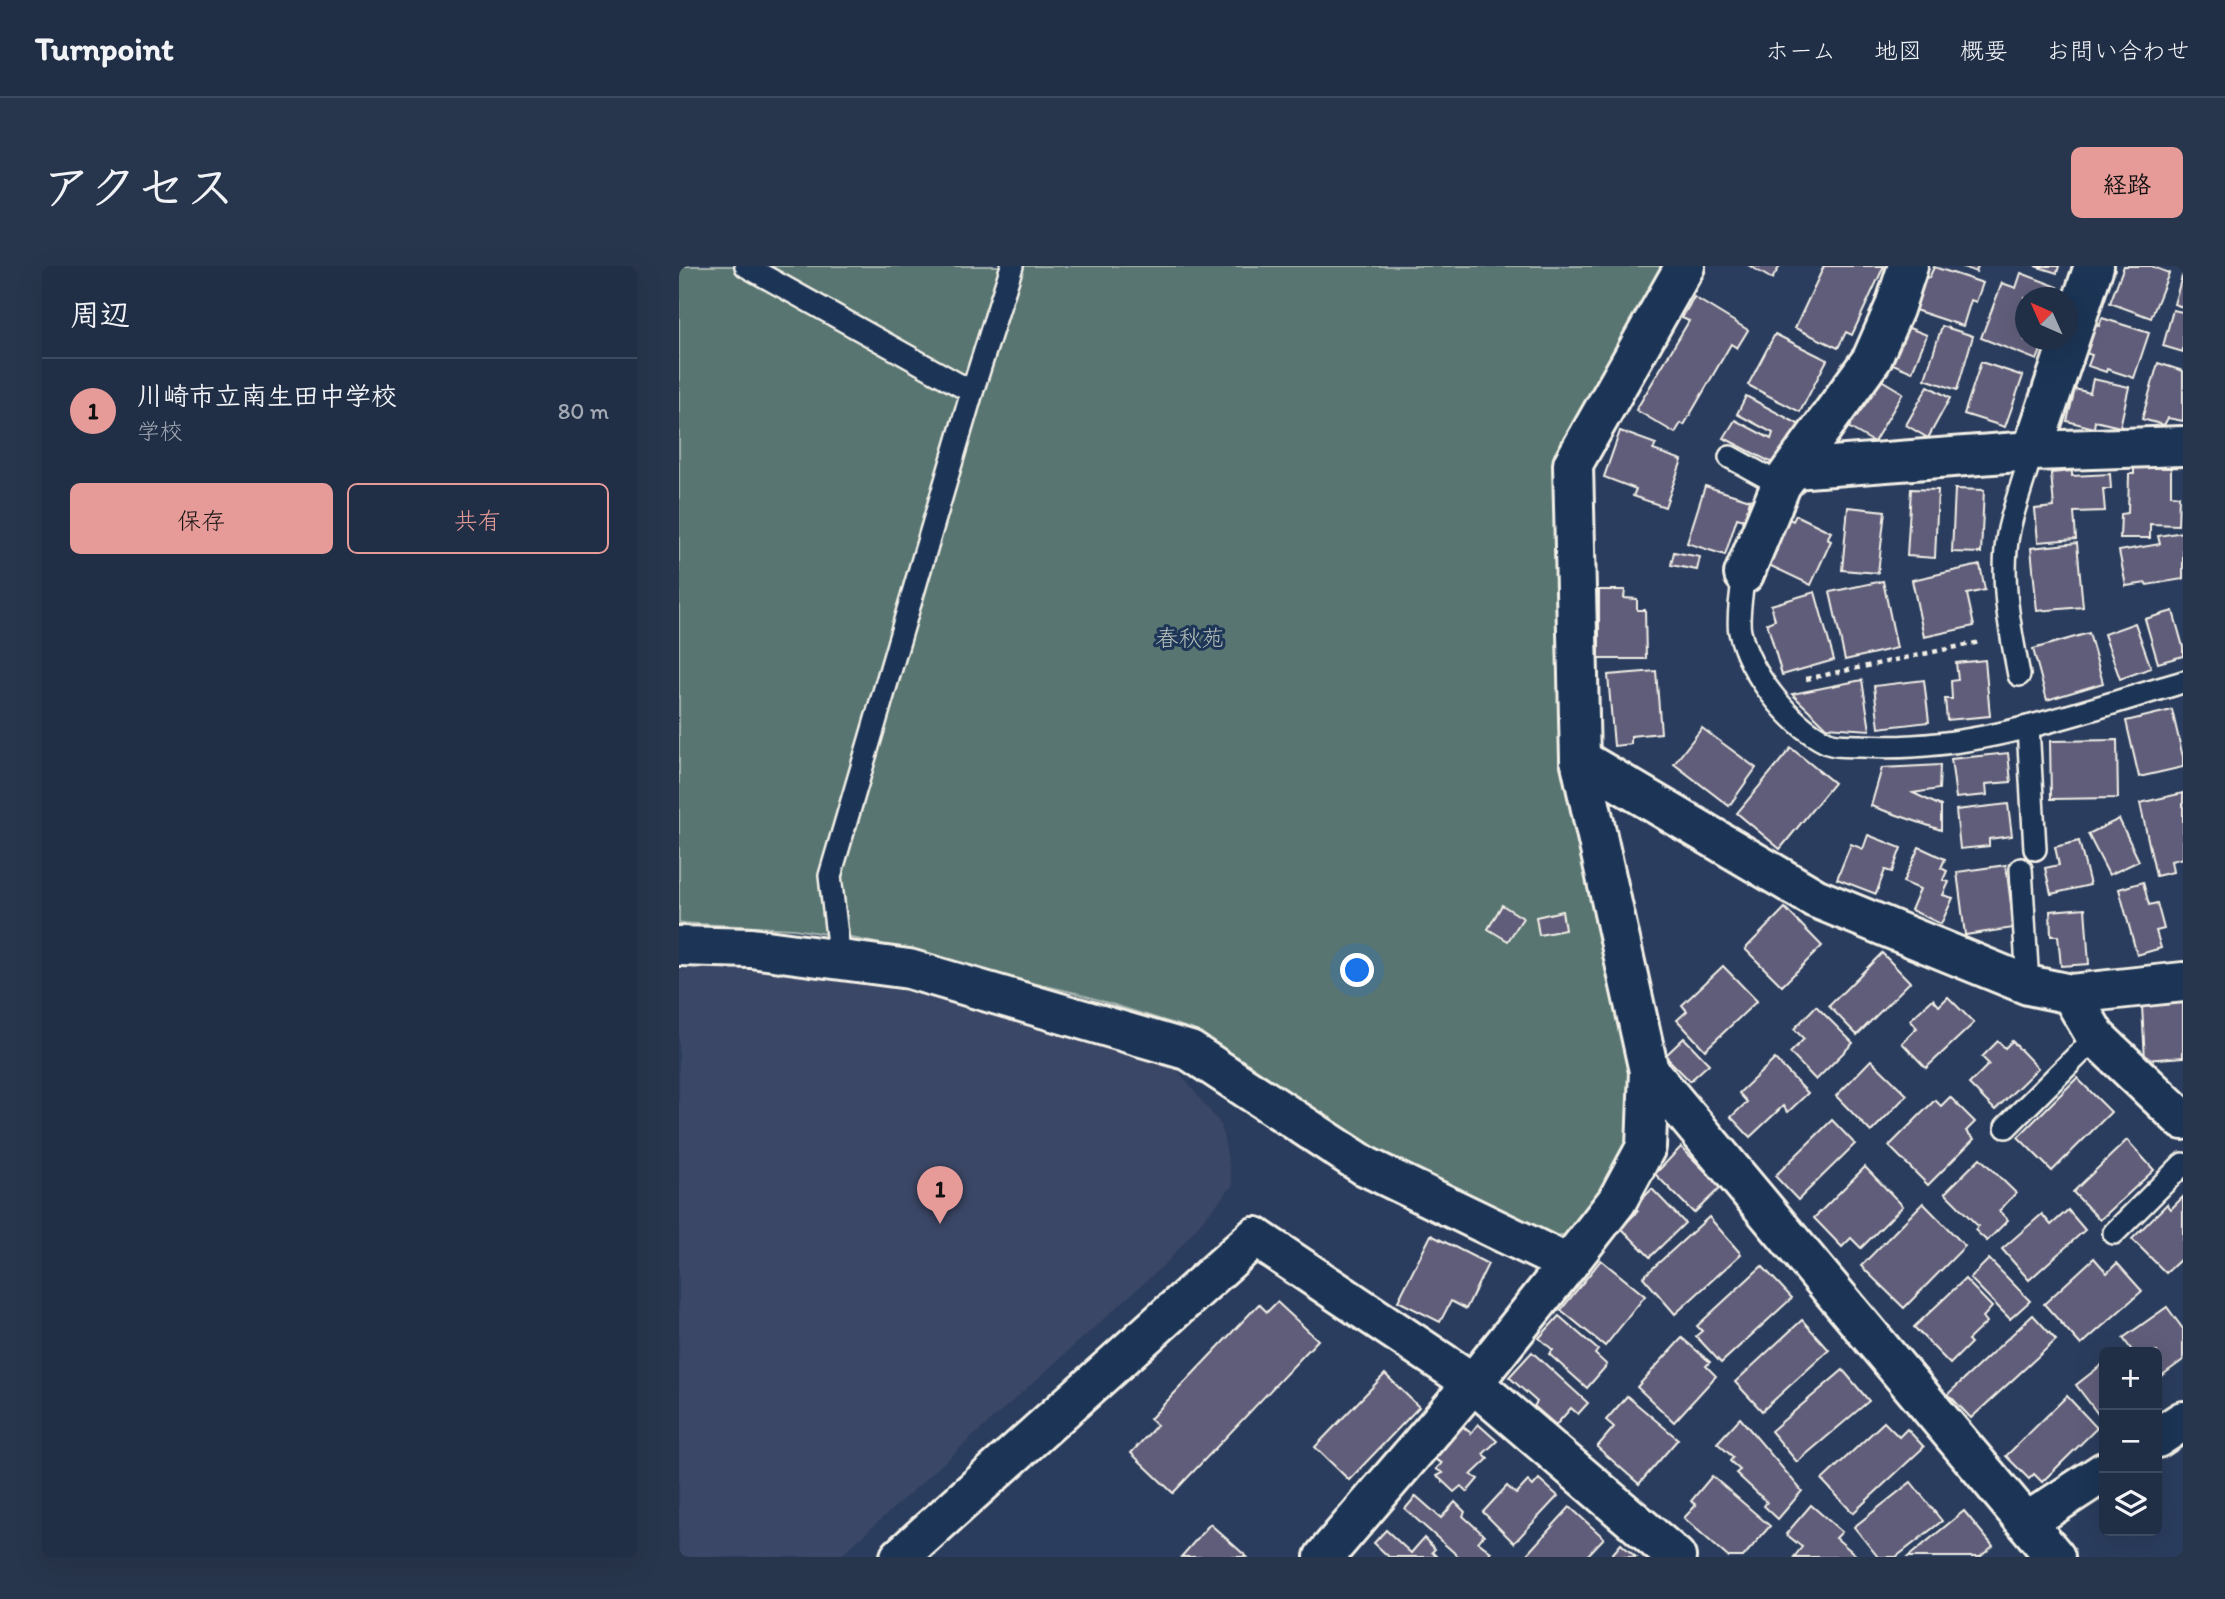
<!DOCTYPE html>
<html lang="ja">
<head>
<meta charset="utf-8">
<style>
	body { margin:0; font-family:Itim,"Klee One",sans-serif; background:#28364d; color:#f1f3f6 }
	.controls { position:absolute; right:21px; bottom:21px; display:grid; overflow:hidden; border-radius:10px; box-shadow:0 7px 28px #0002 }
	.controls button { width:63px; height:63px; display:grid; place-items:center; padding:0; border:0; border-bottom:2px solid #3d4a5f; background:#202e46; color:#f1f3f6; font:35px sans-serif }
	.compass { position:absolute; left:1336px; top:21px; width:63px; height:63px; border-radius:50%; background:#202e46; box-shadow:0 7px 28px #0002; rotate:315deg }
	.you { position:absolute; left:679px; top:705px; width:24px; height:24px; margin:-18px; border:5px solid #fff; border-radius:50%; background:#1a73e8; box-shadow:0 0 0 10px #1a73e833 }
	.badge { display:grid; place-items:center; width:46px; height:46px; border-radius:50%; background:#e69b98; color:#111; font-size:23px; font-weight:700 }
	.pin { position:absolute; translate:-50% -58px; filter:drop-shadow(0 2px 4px #0008) }
	.pin::after { content:''; position:absolute; top:37px; width:24px; height:21px; background:inherit; clip-path:polygon(0 0,100% 0,50% 100%) }
	.list { margin:0; padding:0; list-style:none }
	h2 { display:flex; justify-content:space-between; align-items:center; height:91px; margin:0; padding:0 28px; font-size:30px }
	h2 small { font-size:23px; font-weight:400; color:#a2a8b3 }
	.list li { display:grid; grid-template-columns:46px 1fr auto; gap:21px; align-items:center; box-sizing:border-box; height:105px; padding:0 28px; border-top:2px solid #3d4a5f }
	.list b { display:block; font-size:26px; white-space:nowrap }
	.list p { margin:0; font-size:23px; white-space:nowrap; color:#a2a8b3 }
	.list em { font-size:23px; font-style:normal; color:#a2a8b3 }
	.actions { display:flex; gap:14px; padding:21px 28px }
	.actions a { flex:1; padding:16px 0; border:2px solid #e69b98; border-radius:10px; text-align:center; font-size:24px; color:#e69b98 }
	.actions .main { background:#e69b98; color:#111 }
	.icon { flex:none; width:38px; height:38px; fill:none; stroke:currentColor; stroke-width:2; stroke-linecap:round; stroke-linejoin:round }
	.map { position:relative; flex:none; width:1504px; height:1291px; overflow:hidden; border-radius:10px }
	header { display:flex; align-items:center; gap:42px; box-sizing:border-box; height:98px; padding:0 35px; background:#202e46; border-bottom:2px solid #3d4a5f }
	header strong { font-size:33px }
	nav { display:flex; gap:38px; margin-inline-start:auto; font-size:24px }
	.intro { display:flex; align-items:center; justify-content:space-between; box-sizing:border-box; height:168px; padding:0 42px }
	h1 { margin:0; font-size:49px }
	.button { padding:18px 32px; border-radius:10px; background:#e69b98; color:#111; font-size:24px; font-weight:700 }
	main { display:flex; gap:42px; padding:0 42px }
	aside { flex:1; background:#202e46; border-radius:10px; box-shadow:0 7px 28px #0002 }
	.map>svg:first-child { display:block }
	.built { fill:#3b4766 }
	.green { fill:#587572; stroke:#a6b3ad; stroke-width:2 }
	.building { fill:#615d7a; stroke:#f4f1e8; stroke-width:2 }
	.lines { fill:none; stroke-linecap:round; stroke-linejoin:round }
	.lane-casing { stroke:#f4f1e8; stroke-width:26 }
	.street-casing { stroke:#f4f1e8; stroke-width:44 }
	.secondary-casing { stroke:#f4f1e8; stroke-width:44 }
	.path { stroke:#f4f1e8; stroke-width:4.5; stroke-dasharray:5 5; stroke-linecap:butt }
	.lane { stroke:#1d3557; stroke-width:21 }
	.street { stroke:#1d3557; stroke-width:38 }
	.secondary { stroke:#1d3557; stroke-width:38 }
	.labels { text-anchor:middle; dominant-baseline:central; stroke-width:6; stroke-linejoin:round; paint-order:stroke }
	.park-label { font-size:23px; fill:#b6bfb9; stroke:#1d3557 }
</style>
</head>
<body>
<header>
<strong>Turnpoint</strong>
<nav><a>ホーム</a><a>地図</a><a>概要</a><a>お問い合わせ</a></nav>
</header>
<div class="intro"><h1>アクセス</h1><a class="button">経路</a></div>
<main>
<aside>
<h2>周辺<small></small></h2>
<ul class="list">
<li><span class="badge">1</span><div><b>川崎市立南生田中学校</b><p>学校</p></div><em>80 m</em></li>
</ul>
<div class="actions"><a class="main">保存</a><a>共有</a></div>
</aside>
<div class="map">
<svg width="1504" height="1291" viewBox="0 0 1504 1291">
	<rect width="100%" height="100%" fill="#2b3d5e"/>
	<filter id="ink" filterUnits="userSpaceOnUse"><feTurbulence type="fractalNoise" baseFrequency=".0143" numOctaves="2"/><feDisplacementMap in="SourceGraphic" scale="14" xChannelSelector="R" yChannelSelector="G"/><feConvolveMatrix kernelMatrix="1 2 1 2 8 2 1 2 1" color-interpolation-filters="sRGB"/></filter>
	<g filter="url(#ink)">
		<!-- built -->
		<path class="built" d="M 52,701 L 247,728 L 495,800 L 542,859 L 554,919 L 488,996 L 160,1291 L 0,1291 L 0,704 Z"/>
		<!-- green -->
		<path class="green" d="M 0,0 L 989,0 L 884,192 L 896,559 L 957,836 L 944,887 L 922,925 L 890,969 L 870,969 L 700,887 L 687,877 L 624,841 L 512,763 L 397,727 L 310,707 L 252,689 L 178,673 L 115,663 L 0,657 Z"/>
		<!-- building -->
		<g class="building">
			<path d="M 1071,0 L 1101,0 L 1093,13 Z"/>
			<path d="M 1145,0 L 1205,0 L 1173,69 L 1167,66 L 1159,82 L 1116,62 Z"/>
			<path d="M 1282,0 L 1299,0 L 1297,6 Z"/>
			<path d="M 1356,0 L 1380,0 L 1378,7 Z"/>
			<path d="M 1445,0 L 1472,0 L 1490,7 L 1472,52 L 1431,37 Z"/>
			<path d="M 1255,1 L 1304,17 L 1297,36 L 1292,34 L 1284,60 L 1233,43 L 1244,11 L 1250,12 Z"/>
			<path d="M 1342,7 L 1379,21 L 1375,32 L 1346,32 L 1346,74 L 1366,74 L 1358,94 L 1302,72 L 1323,17 L 1337,22 Z"/>
			<path d="M 1504,7 L 1504,41 L 1495,38 Z"/>
			<path d="M 1015,31 L 1069,64 L 1058,82 L 1052,78 L 1005,159 L 1002,157 L 996,167 L 957,144 L 1010,55 L 1003,52 Z"/>
			<path d="M 1494,44 L 1504,46 L 1504,86 L 1484,80 Z"/>
			<path d="M 1423,52 L 1470,67 L 1455,112 L 1428,103 L 1427,106 L 1409,100 L 1413,89 L 1404,86 L 1413,58 L 1420,60 Z"/>
			<path d="M 1225,60 L 1248,69 L 1233,106 L 1209,96 Z"/>
			<path d="M 1263,60 L 1294,70 L 1278,124 L 1246,113 Z"/>
			<path d="M 1096,68 L 1148,94 L 1121,146 L 1069,119 Z"/>
			<path d="M 1302,96 L 1344,110 L 1326,161 L 1285,148 Z"/>
			<path d="M 1479,97 L 1504,105 L 1504,155 L 1489,152 L 1485,159 L 1463,153 Z"/>
			<path d="M 1199,112 L 1224,127 L 1195,176 L 1169,161 Z"/>
			<path d="M 1414,113 L 1450,121 L 1441,161 L 1416,155 L 1415,162 L 1388,155 L 1396,123 L 1411,127 Z"/>
			<path d="M 1249,120 L 1271,132 L 1249,172 L 1227,159 Z"/>
			<path d="M 1067,130 L 1121,159 L 1099,200 L 1045,172 L 1056,154 L 1092,173 L 1094,167 L 1058,148 Z"/>
			<path d="M 941,165 L 977,178 L 974,184 L 1003,194 L 986,241 L 954,230 L 957,223 L 925,211 Z"/>
			<path d="M 1455,201 L 1492,202 L 1492,229 L 1500,230 L 1499,259 L 1471,258 L 1471,272 L 1441,272 L 1442,248 L 1449,247 L 1450,208 L 1455,208 Z"/>
			<path d="M 1393,205 L 1393,210 L 1431,208 L 1432,223 L 1424,223 L 1426,245 L 1395,246 L 1397,273 L 1359,276 L 1356,243 L 1375,241 L 1372,207 Z"/>
			<path d="M 1026,220 L 1071,234 L 1065,254 L 1058,252 L 1046,289 L 1008,277 Z"/>
			<path d="M 1232,223 L 1259,224 L 1256,292 L 1228,290 Z"/>
			<path d="M 1276,223 L 1305,224 L 1302,287 L 1273,286 Z"/>
			<path d="M 1169,241 L 1206,245 L 1199,307 L 1163,304 Z"/>
			<path d="M 1117,249 L 1152,266 L 1148,273 L 1152,275 L 1132,319 L 1090,299 L 1098,284 L 1093,282 L 1108,252 L 1114,255 Z"/>
			<path d="M 1504,266 L 1504,313 L 1468,319 L 1467,317 L 1447,320 L 1440,285 L 1481,278 L 1479,270 Z"/>
			<path d="M 1398,277 L 1404,341 L 1358,345 L 1352,282 Z"/>
			<path d="M 995,286 L 1021,291 L 1018,304 L 992,299 Z"/>
			<path d="M 1301,299 L 1306,324 L 1288,328 L 1295,360 L 1245,371 L 1233,314 Z"/>
			<path d="M 1204,315 L 1218,382 L 1166,394 L 1151,326 Z"/>
			<path d="M 920,324 L 946,324 L 945,332 L 958,333 L 958,344 L 966,344 L 967,393 L 920,393 Z"/>
			<path d="M 1136,326 L 1155,394 L 1103,409 L 1088,357 L 1096,354 L 1092,339 Z"/>
			<path d="M 1494,345 L 1504,381 L 1504,390 L 1479,397 L 1466,353 Z"/>
			<path d="M 1456,357 L 1472,402 L 1441,413 L 1425,368 Z"/>
			<path d="M 1410,367 L 1424,417 L 1368,434 L 1354,383 Z"/>
			<path d="M 1306,394 L 1311,450 L 1268,454 L 1266,433 L 1273,433 L 1272,415 L 1279,414 L 1277,397 Z"/>
			<path d="M 977,405 L 982,467 L 952,470 L 952,478 L 935,480 L 929,409 Z"/>
			<path d="M 1183,414 L 1191,464 L 1147,461 L 1113,428 Z"/>
			<path d="M 1245,414 L 1250,456 L 1200,462 L 1195,420 Z"/>
			<path d="M 1493,444 L 1504,491 L 1504,501 L 1460,511 L 1447,455 Z"/>
			<path d="M 1023,462 L 1077,502 L 1050,540 L 995,498 Z"/>
			<path d="M 1438,474 L 1439,532 L 1372,533 L 1371,475 Z"/>
			<path d="M 1112,482 L 1155,517 L 1101,583 L 1058,547 Z"/>
			<path d="M 1329,487 L 1332,516 L 1307,518 L 1308,529 L 1277,532 L 1272,493 Z"/>
			<path d="M 1261,499 L 1260,523 L 1234,527 L 1262,540 L 1262,564 L 1192,540 L 1203,502 Z"/>
			<path d="M 1504,527 L 1504,592 L 1492,595 L 1494,606 L 1477,610 L 1461,537 Z"/>
			<path d="M 1329,538 L 1333,570 L 1310,573 L 1310,580 L 1281,583 L 1277,544 Z"/>
			<path d="M 1440,553 L 1460,595 L 1430,609 L 1409,568 Z"/>
			<path d="M 1189,569 L 1222,582 L 1213,606 L 1206,604 L 1197,628 L 1158,613 L 1172,578 L 1184,583 Z"/>
			<path d="M 1400,575 L 1411,619 L 1372,628 L 1366,602 L 1380,599 L 1376,581 Z"/>
			<path d="M 1240,581 L 1266,593 L 1262,602 L 1268,605 L 1264,614 L 1270,616 L 1264,629 L 1274,632 L 1262,658 L 1232,644 L 1241,623 L 1224,616 Z"/>
			<path d="M 1327,599 L 1335,662 L 1286,669 L 1278,606 Z"/>
			<path d="M 1464,616 L 1470,639 L 1478,637 L 1485,663 L 1477,665 L 1482,682 L 1458,689 L 1440,623 Z"/>
			<path d="M 823,639 L 844,652 L 829,675 L 809,663 Z"/>
			<path d="M 1106,642 L 1143,680 L 1103,720 L 1066,683 Z"/>
			<path d="M 1406,642 L 1410,698 L 1382,700 L 1379,670 L 1372,670 L 1371,645 Z"/>
			<path d="M 883,645 L 886,664 L 860,669 L 857,651 Z"/>
			<path d="M 1203,687 L 1231,716 L 1178,769 L 1150,740 Z"/>
			<path d="M 1044,700 L 1078,735 L 1026,784 L 998,754 L 1008,745 L 1003,739 Z"/>
			<path d="M 1269,731 L 1295,757 L 1247,802 L 1223,777 L 1238,762 L 1231,754 L 1254,733 L 1260,740 Z"/>
			<path d="M 1504,737 L 1504,791 L 1466,794 L 1463,740 Z"/>
			<path d="M 1137,740 L 1174,777 L 1137,814 L 1111,787 L 1125,773 L 1115,763 Z"/>
			<path d="M 1005,772 L 1030,798 L 1011,815 L 986,790 Z"/>
			<path d="M 1319,775 L 1326,782 L 1333,775 L 1359,802 L 1316,844 L 1290,818 L 1310,798 L 1303,791 Z"/>
			<path d="M 1096,793 L 1129,827 L 1109,846 L 1104,840 L 1071,871 L 1052,851 L 1068,836 L 1060,827 Z"/>
			<path d="M 1192,794 L 1228,829 L 1192,866 L 1157,830 Z"/>
			<path d="M 1398,812 L 1432,846 L 1373,905 L 1339,871 Z"/>
			<path d="M 1271,831 L 1296,856 L 1287,865 L 1295,873 L 1249,919 L 1210,880 L 1256,834 L 1262,840 Z"/>
			<path d="M 1153,854 L 1176,878 L 1119,934 L 1096,910 Z"/>
			<path d="M 1448,874 L 1475,904 L 1421,954 L 1394,926 Z"/>
			<path d="M 1002,881 L 1042,921 L 1015,947 L 976,908 Z"/>
			<path d="M 1301,892 L 1337,927 L 1320,945 L 1329,954 L 1308,975 L 1296,964 L 1299,960 L 1266,927 Z"/>
			<path d="M 1186,901 L 1224,940 L 1182,982 L 1172,972 L 1163,981 L 1135,952 Z"/>
			<path d="M 973,923 L 1006,957 L 971,991 L 942,962 L 959,945 L 955,941 Z"/>
			<path d="M 1504,931 L 1504,991 L 1487,1007 L 1453,973 L 1488,938 L 1492,943 Z"/>
			<path d="M 1244,937 L 1286,980 L 1225,1042 L 1182,1000 Z"/>
			<path d="M 1389,944 L 1406,964 L 1350,1014 L 1323,983 L 1363,948 L 1372,959 Z"/>
			<path d="M 1030,951 L 1062,988 L 996,1048 L 964,1011 Z"/>
			<path d="M 752,969 L 809,998 L 787,1043 L 772,1035 L 761,1056 L 719,1035 Z"/>
			<path d="M 1415,992 L 1428,1007 L 1438,997 L 1463,1025 L 1402,1079 L 1365,1038 Z"/>
			<path d="M 1310,993 L 1351,1035 L 1331,1053 L 1291,1012 Z"/>
			<path d="M 922,994 L 966,1030 L 926,1080 L 882,1044 Z"/>
			<path d="M 1083,1000 L 1113,1032 L 1042,1097 L 1017,1070 L 1023,1065 L 1018,1060 Z"/>
			<path d="M 1286,1013 L 1313,1041 L 1304,1051 L 1308,1056 L 1289,1074 L 1292,1077 L 1271,1098 L 1235,1061 Z"/>
			<path d="M 598,1036 L 639,1074 L 494,1227 L 452,1187 L 478,1159 L 471,1153 L 580,1038 L 588,1046 Z"/>
			<path d="M 1488,1041 L 1504,1063 L 1504,1094 L 1478,1113 L 1478,1086 L 1454,1086 L 1444,1072 Z"/>
			<path d="M 1354,1049 L 1377,1074 L 1292,1152 L 1269,1128 Z"/>
			<path d="M 880,1050 L 919,1084 L 916,1088 L 928,1099 L 908,1122 L 870,1088 L 874,1084 L 860,1072 Z"/>
			<path d="M 1123,1054 L 1150,1084 L 1083,1145 L 1056,1116 Z"/>
			<path d="M 1003,1072 L 1031,1096 L 1027,1100 L 1037,1110 L 995,1156 L 958,1121 Z"/>
			<path d="M 853,1086 L 909,1137 L 899,1148 L 892,1142 L 877,1159 L 855,1140 L 858,1136 L 830,1111 Z"/>
			<path d="M 1425,1097 L 1425,1156 L 1397,1119 Z"/>
			<path d="M 1164,1104 L 1190,1135 L 1118,1196 L 1092,1165 Z"/>
			<path d="M 706,1108 L 740,1141 L 670,1214 L 636,1181 Z"/>
			<path d="M 948,1130 L 999,1173 L 960,1218 L 918,1181 L 935,1161 L 927,1154 Z"/>
			<path d="M 1388,1130 L 1418,1162 L 1363,1216 L 1355,1208 L 1350,1213 L 1327,1190 Z"/>
			<path d="M 1061,1152 L 1123,1225 L 1099,1253 L 1085,1240 L 1088,1236 L 1057,1207 L 1061,1204 L 1051,1195 L 1054,1191 L 1038,1177 Z"/>
			<path d="M 1205,1156 L 1220,1171 L 1228,1163 L 1245,1181 L 1174,1247 L 1143,1214 Z"/>
			<path d="M 799,1158 L 818,1175 L 804,1188 L 809,1193 L 792,1209 L 799,1213 L 788,1226 L 782,1220 L 775,1226 L 758,1210 L 764,1207 L 757,1203 L 763,1197 L 755,1193 L 783,1160 L 792,1167 Z"/>
			<path d="M 1033,1210 L 1091,1260 L 1064,1291 L 1049,1291 L 1005,1252 L 1017,1239 L 1012,1235 Z"/>
			<path d="M 860,1213 L 879,1230 L 835,1277 L 804,1246 L 828,1220 L 837,1228 L 849,1215 L 854,1220 Z"/>
			<path d="M 1232,1216 L 1263,1255 L 1217,1291 L 1199,1291 L 1175,1261 Z"/>
			<path d="M 737,1230 L 762,1252 L 776,1236 L 786,1246 L 784,1250 L 805,1269 L 799,1276 L 812,1286 L 807,1291 L 780,1291 L 726,1243 Z"/>
			<path d="M 1132,1239 L 1163,1266 L 1157,1272 L 1179,1291 L 1115,1291 L 1123,1281 L 1107,1268 Z"/>
			<path d="M 891,1241 L 925,1272 L 907,1291 L 853,1291 L 849,1287 Z"/>
			<path d="M 1285,1245 L 1314,1280 L 1301,1291 L 1229,1291 Z"/>
			<path d="M 531,1258 L 568,1291 L 502,1291 Z"/>
			<path d="M 707,1264 L 732,1287 L 745,1272 L 756,1283 L 753,1286 L 758,1291 L 710,1291 L 695,1277 Z"/>
			<path d="M 942,1278 L 957,1291 L 931,1291 Z"/>
		</g>
		<g class="lines">
			<!-- lane casing -->
			<g class="lane-casing">
				<g id="lane">
					<path d="M 67,0 L 293,126"/>
					<path d="M 1051,191 L 1102,219"/>
					<path d="M 1065,308 C 1063,322 1058,353 1061,366 C 1070,406 1110,458 1147,476 C 1156,481 1172,479 1183,480 C 1293,487 1400,446 1504,416"/>
					<path d="M 1340,409 C 1331,362 1320,311 1330,263 C 1336,237 1346,211 1353,185"/>
					<path d="M 1349,461 L 1356,583"/>
					<path d="M 1342,603 L 1349,719"/>
					<path d="M 161,695 L 151,610 L 293,126 L 333,0"/>
					<path d="M 1327,861 L 1417,771"/>
					<path d="M 1435,967 L 1504,898"/>
				</g>
			</g>
			<!-- street casing -->
			<g class="street-casing">
				<g id="street">
					<path d="M 1353,185 L 1415,0"/>
					<path d="M 1114,203 L 1353,185 L 1504,180"/>
					<path d="M 1065,308 L 1102,219 L 1193,93 L 1215,43 L 1229,0"/>
					<path d="M 901,493 L 1136,632 L 1349,719 L 1392,728 L 1417,771 L 1504,854"/>
					<path d="M 0,680 L 72,682 L 230,703 L 511,785 L 686,900 L 889,998"/>
					<path d="M 1392,728 L 1504,716"/>
					<path d="M 970,805 L 1376,1291"/>
					<path d="M 576,971 L 794,1117 L 997,1291"/>
					<path d="M 1478,1172 L 1504,1155"/>
					<path d="M 1348,1256 L 1425,1206"/>
					<path d="M 645,1291 L 794,1117 L 889,998 L 938,935 L 967,881 L 970,805 L 901,493 L 894,198 L 1006,0"/>
				</g>
			</g>
			<!-- secondary casing -->
			<g class="secondary-casing">
				<path id="secondary" d="M 221,1291 L 576,971"/>
			</g>
			<!-- path -->
			<path class="path" d="M 1127,413 L 1301,376"/>
			<!-- lane -->
			<use href="#lane" class="lane"/>
			<!-- street -->
			<use href="#street" class="street"/>
			<!-- secondary -->
			<use href="#secondary" class="secondary"/>
		</g>
	</g>
	<g class="labels">
		<!-- park labels -->
		<g class="park-label">
			<text x="511" y="372">春秋苑</text>
		</g>
	</g>
</svg>
<div class="controls">
<button>+</button>
<button>−</button>
<button><svg class="icon" aria-label="layers" viewBox="0 0 24 24"><path d="M12 4l9 5-9 5-9-5zM3 14l9 5 9-5"/></svg></button>
</div>
<svg class="compass" viewBox="-18 -18 36 36"><path d="M0-13l5 13h-10z" fill="#e53935"/><path d="M0 13l5-13h-10z" fill="#a2a8b3"/></svg>
<div class="you"></div>
<div class="pin badge" style="left:261px;top:958px">1</div>
</div>
</main>
</body>
</html>
